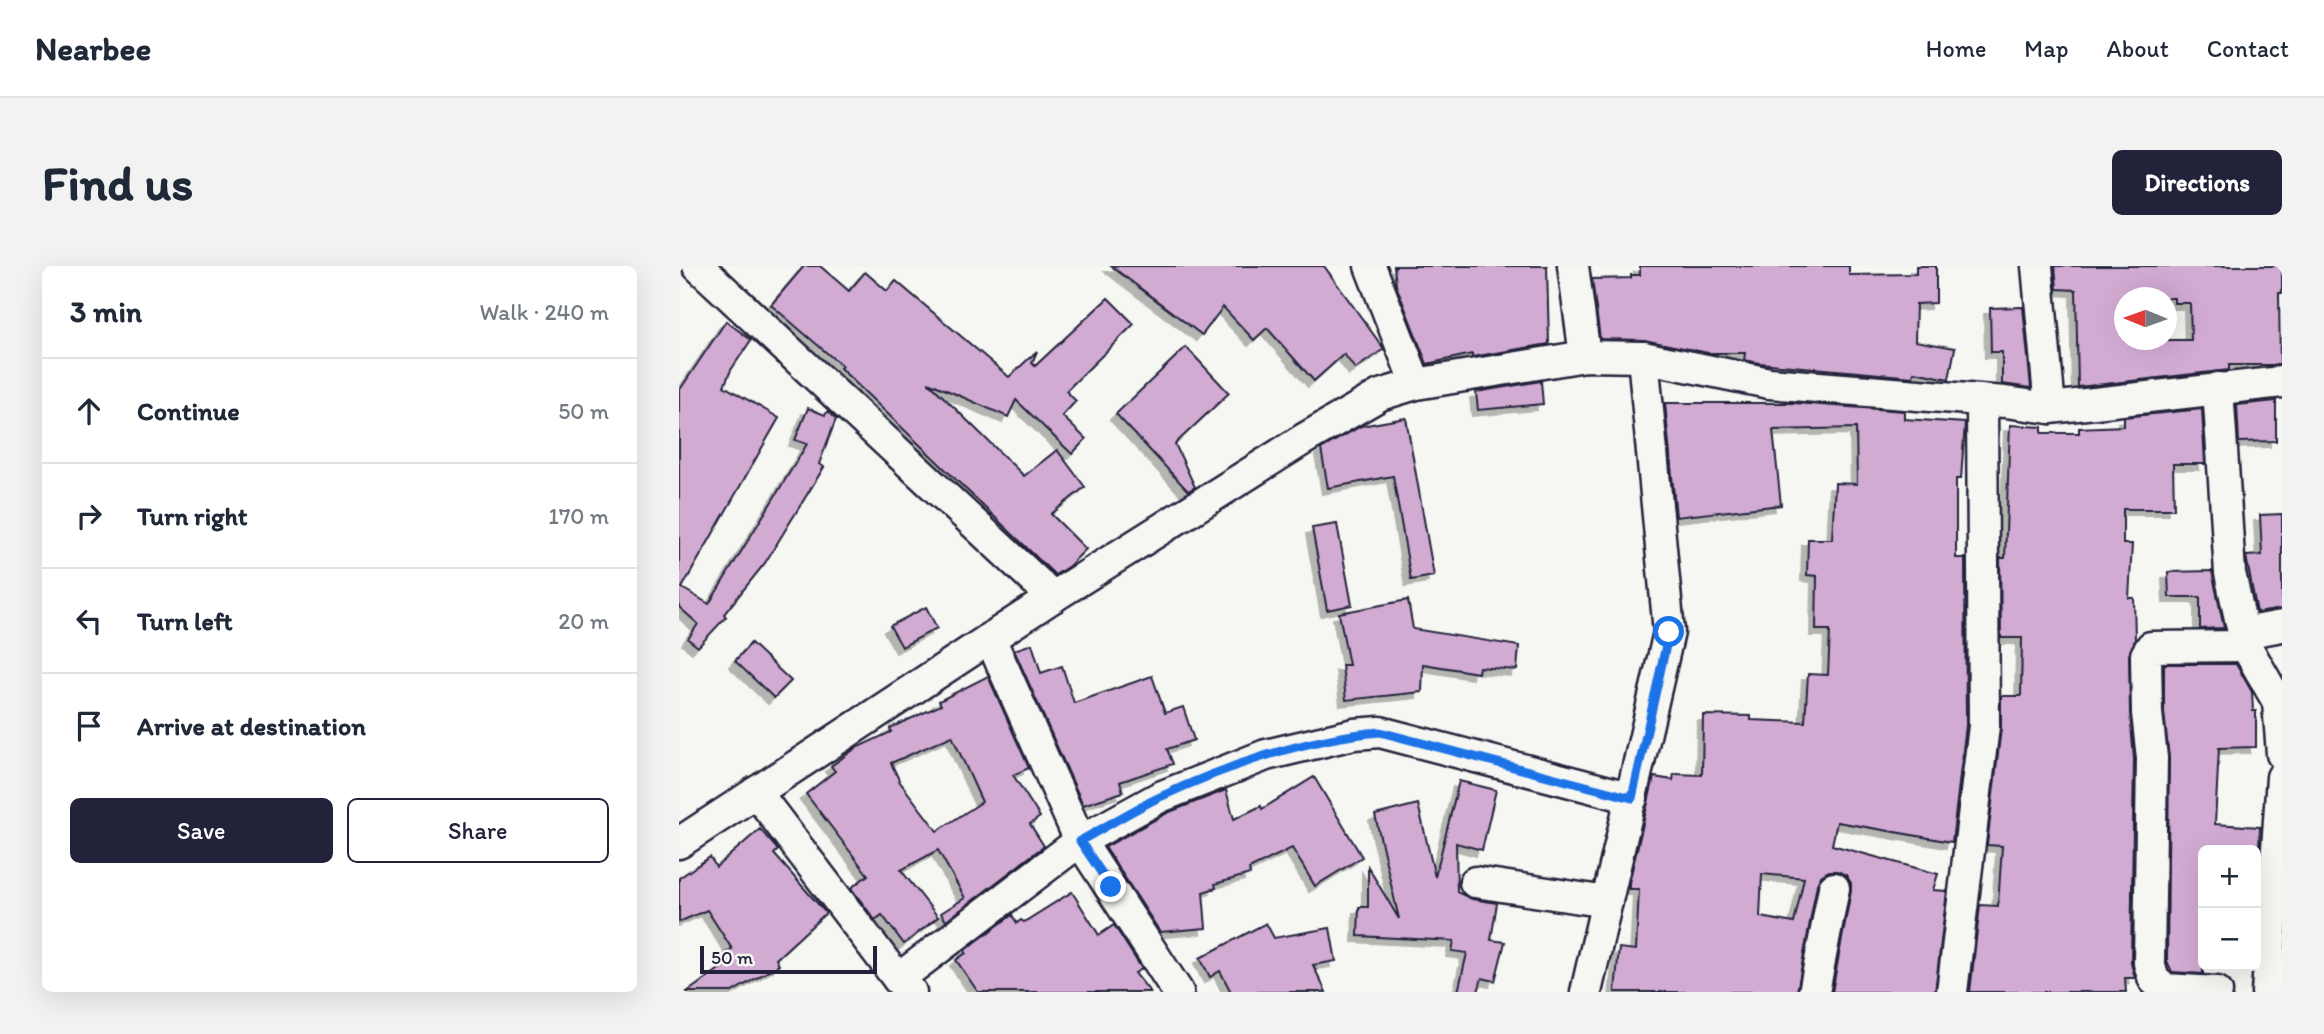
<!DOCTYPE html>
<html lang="en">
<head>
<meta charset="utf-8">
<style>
	body { margin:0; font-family:Itim,sans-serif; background:#f2f2f3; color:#1f2937 }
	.controls { position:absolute; right:21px; bottom:21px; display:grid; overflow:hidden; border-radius:10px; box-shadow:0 7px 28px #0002 }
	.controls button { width:63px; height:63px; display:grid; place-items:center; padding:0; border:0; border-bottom:2px solid #e0e1e3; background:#fff; color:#1f2937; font:35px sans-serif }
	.compass { position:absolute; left:1435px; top:21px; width:63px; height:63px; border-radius:50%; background:#fff; box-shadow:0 7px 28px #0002; rotate:271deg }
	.scale { position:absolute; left:21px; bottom:18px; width:177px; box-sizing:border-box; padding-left:7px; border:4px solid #22223b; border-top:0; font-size:19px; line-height:24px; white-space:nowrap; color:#22223b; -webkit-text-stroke:5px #f6f6f2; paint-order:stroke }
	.stop { position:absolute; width:21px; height:21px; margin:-16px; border:5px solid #1a73e8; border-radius:50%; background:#fff }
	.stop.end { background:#1a73e8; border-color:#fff; box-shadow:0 2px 7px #0008 }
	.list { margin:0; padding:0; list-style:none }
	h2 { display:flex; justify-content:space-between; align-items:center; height:91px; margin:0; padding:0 28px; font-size:30px }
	h2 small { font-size:23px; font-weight:400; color:#747a83 }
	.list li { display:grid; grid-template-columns:46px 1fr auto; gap:21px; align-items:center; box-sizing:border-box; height:105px; padding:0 28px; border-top:2px solid #e0e1e3 }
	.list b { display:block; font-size:26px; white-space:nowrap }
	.list em { font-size:23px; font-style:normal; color:#747a83 }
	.actions { display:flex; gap:14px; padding:21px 28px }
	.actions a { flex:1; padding:16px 0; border:2px solid #22223b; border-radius:10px; text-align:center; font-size:24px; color:#22223b }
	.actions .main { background:#22223b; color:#fff }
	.icon { flex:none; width:38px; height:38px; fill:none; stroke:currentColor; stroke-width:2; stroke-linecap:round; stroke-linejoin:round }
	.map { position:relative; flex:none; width:1603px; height:726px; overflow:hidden; border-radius:10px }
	header { display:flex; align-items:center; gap:42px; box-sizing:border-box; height:98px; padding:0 35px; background:#fff; border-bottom:2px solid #e0e1e3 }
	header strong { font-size:33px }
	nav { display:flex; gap:38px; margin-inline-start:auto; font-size:24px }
	.intro { display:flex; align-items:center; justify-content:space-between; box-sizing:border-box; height:168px; padding:0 42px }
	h1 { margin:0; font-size:49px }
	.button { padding:18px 32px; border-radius:10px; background:#22223b; color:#fff; font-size:24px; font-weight:700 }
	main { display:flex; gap:42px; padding:0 42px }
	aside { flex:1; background:#fff; border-radius:10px; box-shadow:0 7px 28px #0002 }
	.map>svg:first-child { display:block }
	.building { fill:#d2abd3; stroke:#22223b; stroke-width:2; fill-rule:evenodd; filter:url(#shadow) }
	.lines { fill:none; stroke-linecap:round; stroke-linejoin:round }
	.minor-casing { stroke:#22223b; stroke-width:35 }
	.minor { stroke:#f6f6f2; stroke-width:30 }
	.route { stroke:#1a73e8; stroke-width:9 }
</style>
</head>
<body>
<header>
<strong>Nearbee</strong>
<nav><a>Home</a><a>Map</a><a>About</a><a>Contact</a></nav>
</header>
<div class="intro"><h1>Find us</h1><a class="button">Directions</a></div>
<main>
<aside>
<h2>3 min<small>Walk · 240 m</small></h2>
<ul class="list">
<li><svg class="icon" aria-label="ahead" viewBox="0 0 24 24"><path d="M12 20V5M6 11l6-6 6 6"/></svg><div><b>Continue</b></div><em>50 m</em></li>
<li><svg class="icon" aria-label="right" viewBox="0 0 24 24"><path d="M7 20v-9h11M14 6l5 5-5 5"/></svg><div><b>Turn right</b></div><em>170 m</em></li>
<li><svg class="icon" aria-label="left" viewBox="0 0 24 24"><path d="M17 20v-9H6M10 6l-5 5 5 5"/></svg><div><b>Turn left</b></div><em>20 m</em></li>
<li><svg class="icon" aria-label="arrive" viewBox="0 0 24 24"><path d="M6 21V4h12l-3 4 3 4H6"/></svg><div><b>Arrive at destination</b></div></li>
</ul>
<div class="actions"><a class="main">Save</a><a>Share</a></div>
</aside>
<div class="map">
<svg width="1603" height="726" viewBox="0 0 1603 726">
	<defs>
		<filter id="shadow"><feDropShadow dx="-6" dy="6" stdDeviation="0" flood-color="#0004"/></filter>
	</defs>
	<rect width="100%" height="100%" fill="#f6f6f2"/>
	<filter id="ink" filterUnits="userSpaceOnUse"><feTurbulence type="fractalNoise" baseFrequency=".0143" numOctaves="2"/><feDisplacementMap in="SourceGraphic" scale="14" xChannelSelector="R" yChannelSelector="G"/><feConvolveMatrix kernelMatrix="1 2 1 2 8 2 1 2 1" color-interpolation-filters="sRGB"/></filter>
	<g filter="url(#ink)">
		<!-- building -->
		<g class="building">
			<path d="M 125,0 L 141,0 L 170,25 L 186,6 L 208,25 L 217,15 L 330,111 L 358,85 L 353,97 L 356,100 L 429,32 L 455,58 L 387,125 L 397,135 L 383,150 L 407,173 L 393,188 L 337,134 L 329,151 L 249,116 L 345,210 L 378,184 L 406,221 L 372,248 L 407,283 L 390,300 L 376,309 L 161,102 L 163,100 L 92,39 Z"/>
			<path d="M 432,0 L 645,0 L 705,83 L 676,103 L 665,88 L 635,115 L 588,62 L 575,74 L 544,41 L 523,69 Z"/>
			<path d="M 715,0 L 868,0 L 870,78 L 793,91 L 793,88 L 748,98 L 717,19 Z"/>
			<path d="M 961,0 L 1170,0 L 1170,9 L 1237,8 L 1237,0 L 1257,0 L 1257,37 L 1237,38 L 1236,75 L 1276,82 L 1270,113 L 1235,106 L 1234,111 L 1080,97 L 1065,94 L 1066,87 L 1029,87 L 965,74 L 921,73 L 913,13 L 952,12 L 952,9 L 961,9 Z"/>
			<path d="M 1376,0 L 1603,0 L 1603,27 L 1600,27 L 1601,99 L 1550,99 L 1550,104 L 1399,121 L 1397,24 L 1378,23 ZM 1446,32 L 1495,32 L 1495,37 L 1511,37 L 1512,74 L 1446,74 Z"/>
			<path d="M 1344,41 L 1352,122 L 1323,118 L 1323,86 L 1312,86 L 1311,42 Z"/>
			<path d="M 47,55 L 72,74 L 52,104 L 45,120 L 100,152 L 3,322 L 30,338 L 128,178 L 116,174 L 129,142 L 146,149 L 149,145 L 157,153 L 140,198 L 145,201 L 86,297 L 45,348 L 47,351 L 19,381 L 9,373 L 19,358 L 0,341 L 0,125 Z"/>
			<path d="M 507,81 L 550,127 L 496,178 L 516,221 L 509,225 L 437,148 Z"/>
			<path d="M 862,115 L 864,138 L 799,144 L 797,126 Z"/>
			<path d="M 1597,135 L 1597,175 L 1560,176 L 1558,139 Z"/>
			<path d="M 986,137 L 1115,137 L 1225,145 L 1225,153 L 1286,157 L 1282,213 L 1277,213 L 1277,292 L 1286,292 L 1287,459 L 1273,576 L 1158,556 L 1153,579 L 1259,608 L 1254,624 L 1268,625 L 1256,726 L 1153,726 L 1172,625 L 1172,617 L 1167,609 L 1158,605 L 1150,605 L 1142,610 L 1138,618 L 1118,726 L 936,726 L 940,682 L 957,684 L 960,623 L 950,623 L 950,617 L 975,511 L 994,514 L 995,508 L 1023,509 L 1024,449 L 1072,450 L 1072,454 L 1126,456 L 1129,408 L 1149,409 L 1151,364 L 1137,364 L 1138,310 L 1128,309 L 1129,273 L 1153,273 L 1156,217 L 1178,218 L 1177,162 L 1094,164 L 1102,239 L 997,251 ZM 1083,608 L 1125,612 L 1115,657 L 1081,651 Z"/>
			<path d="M 1523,143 L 1526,198 L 1494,198 L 1495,243 L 1444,243 L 1444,278 L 1453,278 L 1450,332 L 1455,332 L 1456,374 L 1450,389 L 1451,447 L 1455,493 L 1452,697 L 1456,712 L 1446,712 L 1447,726 L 1291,726 L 1301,639 L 1319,640 L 1323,580 L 1308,579 L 1322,462 L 1322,430 L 1342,430 L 1343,372 L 1322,372 L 1321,292 L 1326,292 L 1331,159 L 1363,161 L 1363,167 L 1400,167 L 1400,162 L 1445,160 L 1445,151 Z"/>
			<path d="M 727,152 L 755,310 L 732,314 L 714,210 L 649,222 L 642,183 L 682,160 Z"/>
			<path d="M 1603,248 L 1603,343 L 1578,347 L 1567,290 L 1583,289 L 1581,249 Z"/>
			<path d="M 658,258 L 673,339 L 648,344 L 633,262 Z"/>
			<path d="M 1533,305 L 1545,362 L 1521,363 L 1521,331 L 1490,331 L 1489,306 Z"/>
			<path d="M 729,334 L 734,363 L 840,380 L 838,404 L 800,401 L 799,407 L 744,398 L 743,426 L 667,434 L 663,399 L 670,399 L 660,347 Z"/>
			<path d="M 247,341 L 258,362 L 223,381 L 211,360 Z"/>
			<path d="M 72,377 L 112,415 L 95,432 L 56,395 Z"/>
			<path d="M 353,378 L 362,407 L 383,400 L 395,437 L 473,410 L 486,447 L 504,441 L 515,474 L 488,483 L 494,498 L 441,516 L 444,526 L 404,539 L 335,384 Z"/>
			<path d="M 1485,398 L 1557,398 L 1573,426 L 1574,445 L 1577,445 L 1577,481 L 1540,482 L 1536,558 L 1581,561 L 1580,584 L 1524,584 L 1524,708 L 1493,706 L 1488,695 L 1490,492 L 1485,446 Z"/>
			<path d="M 309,410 L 350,502 L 334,509 L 361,551 L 351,558 L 365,580 L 267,655 L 262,647 L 286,632 L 259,584 L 222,604 L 259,651 L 225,678 L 203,649 L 196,654 L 172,622 L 189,609 L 127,528 L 156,505 L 152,500 L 177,482 L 212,466 L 211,462 L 262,439 L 260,435 ZM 273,470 L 303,536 L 258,565 L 221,516 L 212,497 Z"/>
			<path d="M 635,511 L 683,591 L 636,620 L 613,582 L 570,603 L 571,608 L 536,618 L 537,622 L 524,626 L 527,662 L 481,666 L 426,581 L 488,547 L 547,524 L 555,553 L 582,540 L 583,543 Z"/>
			<path d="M 780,515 L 817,524 L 803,584 L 777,577 L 778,626 L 793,633 L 818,637 L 812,674 L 826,676 L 816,715 L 803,712 L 799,726 L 779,726 L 788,687 L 773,685 L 775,675 L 679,670 L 680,641 L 689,641 L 689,601 L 720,653 L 696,549 L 739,538 L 756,611 Z"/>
			<path d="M 81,563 L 99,584 L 95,588 L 147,647 L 97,693 L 100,699 L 53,726 L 8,726 L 46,699 L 41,690 L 53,683 L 28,644 L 0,656 L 0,612 L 31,591 L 37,601 Z"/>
			<path d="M 393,626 L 420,669 L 435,659 L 463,703 L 456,707 L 471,726 L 299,726 L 277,694 L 287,687 L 286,684 L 333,649 L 338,657 L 342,654 L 345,656 Z"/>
			<path d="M 587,657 L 595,672 L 651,662 L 657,695 L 634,699 L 647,726 L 552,726 L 541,705 L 531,711 L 521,692 Z"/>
		</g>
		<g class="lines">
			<!-- minor casing -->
			<g class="minor-casing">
				<g id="minor">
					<path d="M 19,0 L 374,331"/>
					<path d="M 691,0 L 737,118"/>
					<path d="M 894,0 L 906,90"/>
					<path d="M 1358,0 L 1371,142"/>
					<path d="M 1539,122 L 1551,307 L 1567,380 L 1599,436 L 1603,488"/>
					<path d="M 1564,367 L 1603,360"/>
					<path d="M 311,372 L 401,575 L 499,726"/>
					<path d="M 77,526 L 219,713 L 232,726"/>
					<path d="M 0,577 L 374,331 L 625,173 L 701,129 L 737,118 L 906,90 L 964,91 L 1090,117 L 1326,136 L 1371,142 L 1603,116"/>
					<path d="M 796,616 L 928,636"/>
					<path d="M 219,713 L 401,575 L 481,531 L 587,489 L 675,468 L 701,466 L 953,532"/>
					<path d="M 907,726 L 990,366 L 964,91"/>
					<path d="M 1135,726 L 1155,622"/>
					<path d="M 1273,726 L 1305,460 L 1303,135"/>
					<path d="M 1538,726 L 1486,723 L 1475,714 L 1470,697 L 1473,492 L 1468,447 L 1467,389 L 1472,381 L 1567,380"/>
					<path d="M 1588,726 L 1603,511"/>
				</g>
			</g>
			<!-- minor -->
			<use href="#minor" class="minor"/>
		</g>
	</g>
	<g class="lines" filter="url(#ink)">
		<!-- route -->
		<path class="route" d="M 432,621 L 401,575 C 427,561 453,544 481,531 C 547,500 628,472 701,466 L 953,532 L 990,366"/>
	</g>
</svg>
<div class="controls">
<button>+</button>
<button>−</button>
</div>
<svg class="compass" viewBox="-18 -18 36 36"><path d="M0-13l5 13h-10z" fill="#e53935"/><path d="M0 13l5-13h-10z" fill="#747a83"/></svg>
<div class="scale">50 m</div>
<div class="stop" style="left:990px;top:366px"></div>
<div class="stop end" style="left:432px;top:621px"></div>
</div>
</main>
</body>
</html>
